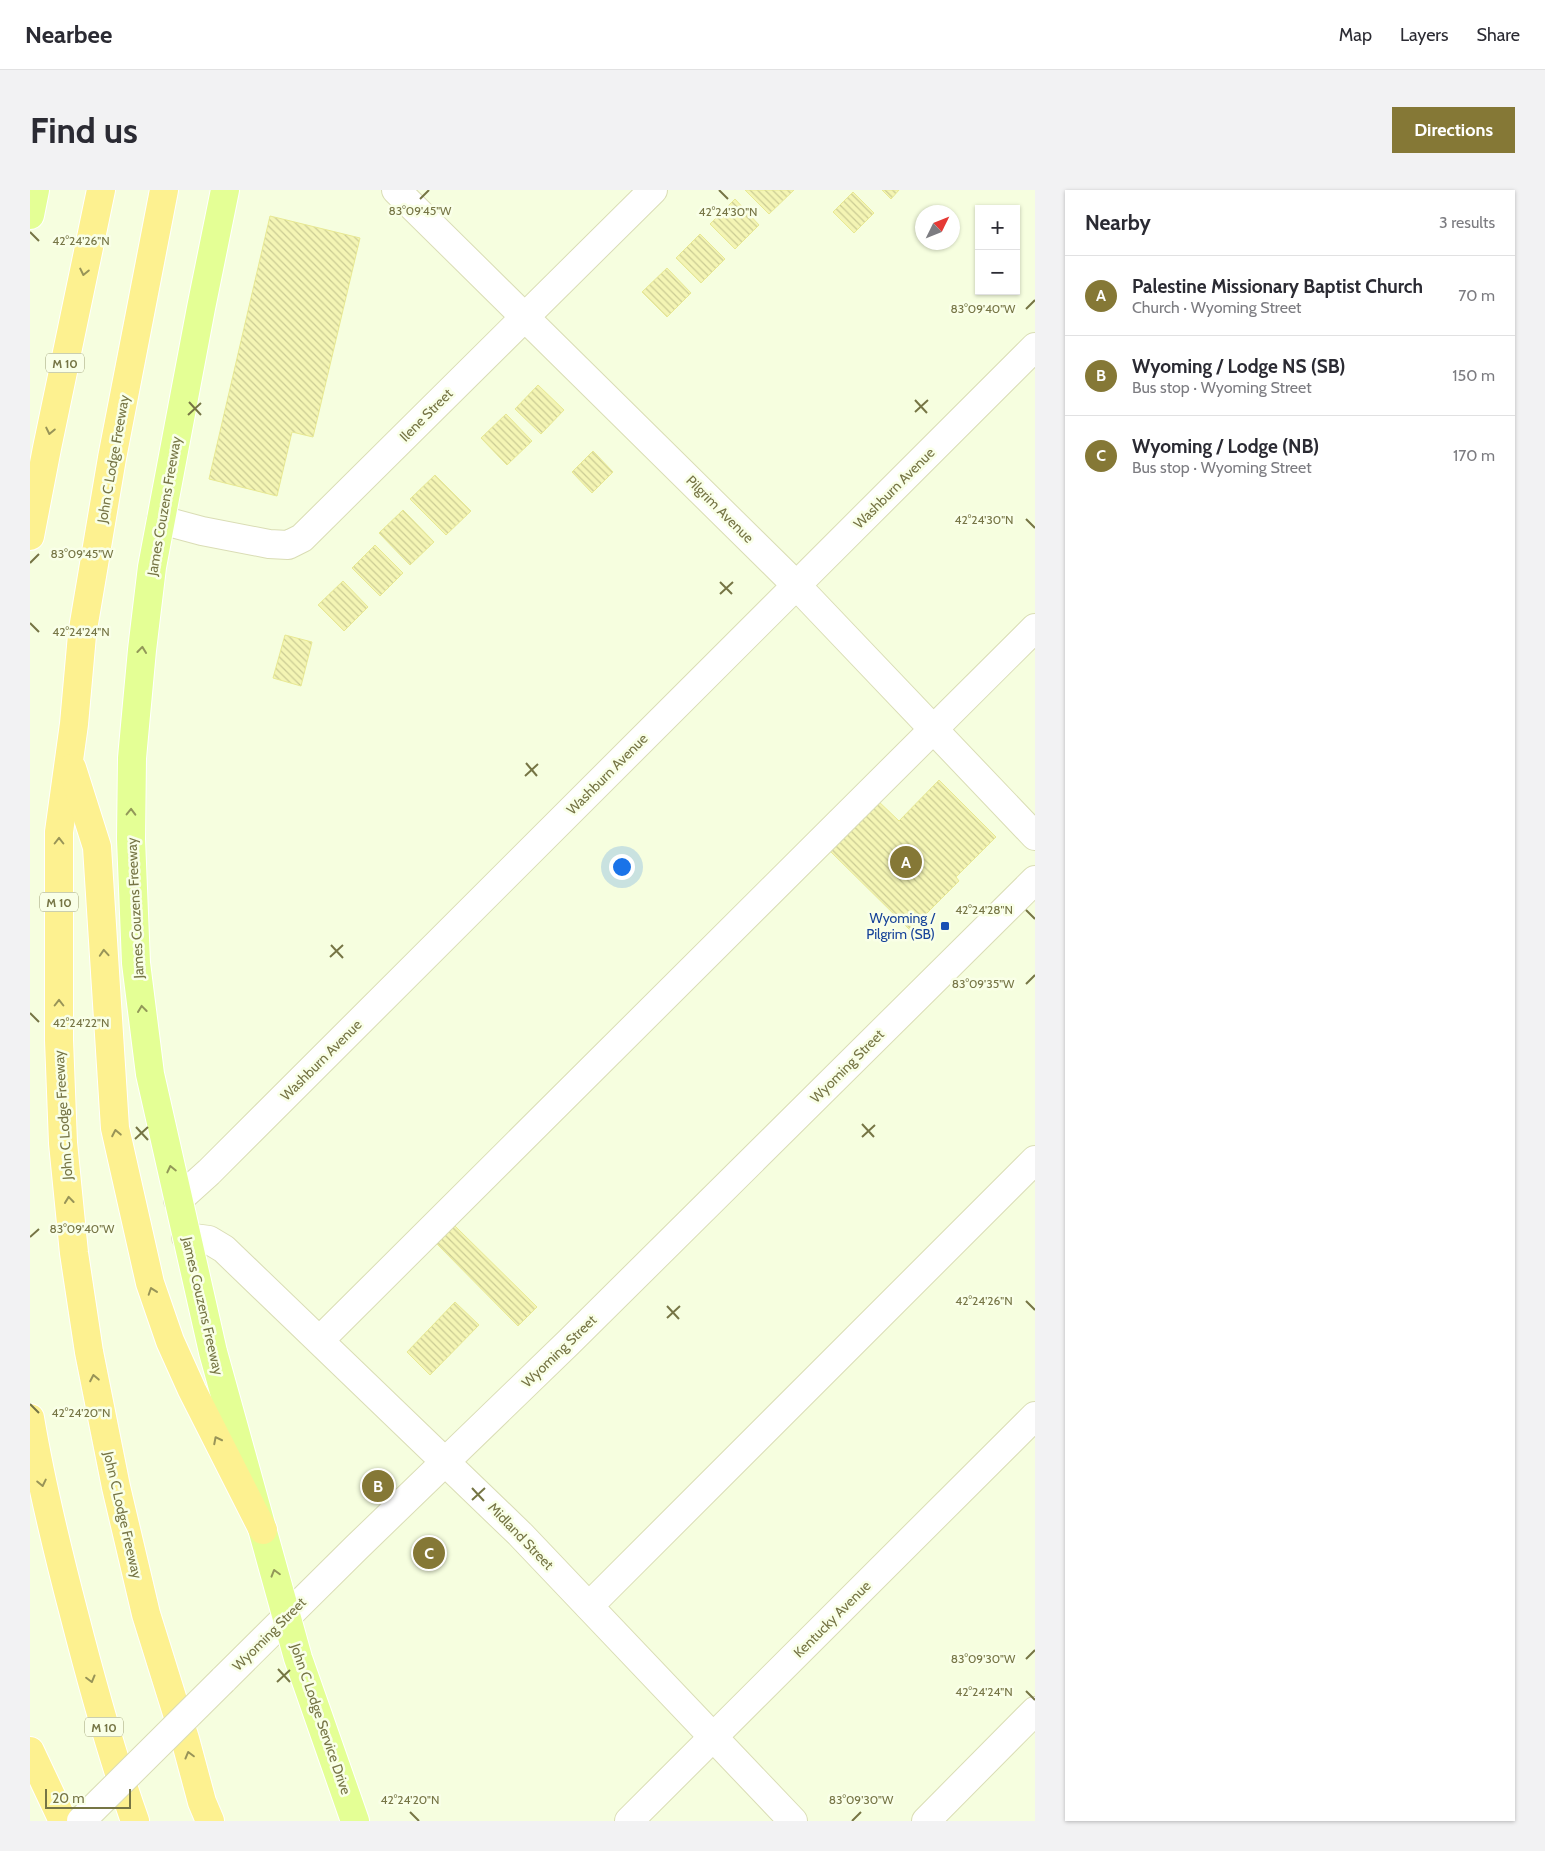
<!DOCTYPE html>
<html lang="en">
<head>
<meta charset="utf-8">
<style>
	body { margin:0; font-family:Cabin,sans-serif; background:#f2f2f3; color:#2b2b33 }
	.controls { position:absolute; right:15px; top:15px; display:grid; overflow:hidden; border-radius:0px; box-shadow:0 1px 4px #0004 }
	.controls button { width:45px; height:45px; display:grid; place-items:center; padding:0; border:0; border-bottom:1px solid #e1e1e2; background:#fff; color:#2b2b33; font:25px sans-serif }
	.compass { position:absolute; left:885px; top:15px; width:45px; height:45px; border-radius:50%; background:#fff; box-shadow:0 1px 4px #0004; rotate:47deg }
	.scale { position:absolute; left:15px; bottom:12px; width:86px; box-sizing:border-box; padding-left:5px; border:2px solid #767545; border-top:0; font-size:14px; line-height:18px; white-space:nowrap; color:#767545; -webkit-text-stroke:4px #f9ffe7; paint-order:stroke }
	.you { position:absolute; left:591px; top:676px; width:18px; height:18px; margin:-12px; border:4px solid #fff; border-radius:50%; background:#1a73e8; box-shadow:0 0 0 8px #1a73e833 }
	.badge { display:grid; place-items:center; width:32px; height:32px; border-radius:50%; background:#857836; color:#fff; font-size:16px; font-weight:700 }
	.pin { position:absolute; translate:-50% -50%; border:2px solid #fff; box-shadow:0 1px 5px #0006 }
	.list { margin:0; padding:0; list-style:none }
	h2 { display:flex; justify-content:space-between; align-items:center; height:65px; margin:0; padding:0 20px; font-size:21px }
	h2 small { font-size:16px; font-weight:400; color:#7c7c81 }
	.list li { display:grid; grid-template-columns:32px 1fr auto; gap:15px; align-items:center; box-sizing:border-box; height:80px; padding:0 20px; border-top:1px solid #e1e1e2 }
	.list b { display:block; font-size:19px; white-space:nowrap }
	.list p { margin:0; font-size:16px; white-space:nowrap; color:#7c7c81 }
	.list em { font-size:16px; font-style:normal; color:#7c7c81 }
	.map { position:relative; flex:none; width:1005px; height:1631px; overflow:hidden; border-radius:0px }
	header { display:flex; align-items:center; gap:30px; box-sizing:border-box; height:70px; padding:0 25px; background:#fff; border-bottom:1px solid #e1e1e2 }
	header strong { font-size:24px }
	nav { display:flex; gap:28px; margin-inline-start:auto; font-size:18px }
	.intro { display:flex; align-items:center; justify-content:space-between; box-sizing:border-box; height:120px; padding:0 30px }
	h1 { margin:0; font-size:35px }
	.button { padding:12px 22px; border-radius:0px; background:#857836; color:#fff; font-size:18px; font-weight:700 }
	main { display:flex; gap:30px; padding:0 30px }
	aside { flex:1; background:#fff; border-radius:0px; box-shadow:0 1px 4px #0004 }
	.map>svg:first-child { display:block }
	.building { fill:url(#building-back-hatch); stroke:#e8e993 }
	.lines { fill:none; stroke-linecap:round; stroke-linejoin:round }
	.minor-casing { stroke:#daddb5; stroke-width:30 }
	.major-casing { stroke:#fff; stroke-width:30 }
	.highway-casing { stroke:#fff; stroke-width:30 }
	.minor { stroke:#fff; stroke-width:28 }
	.major { stroke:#e4ff95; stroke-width:28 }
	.highway { stroke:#fdf190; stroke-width:28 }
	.minor-bridge-casing { stroke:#daddb5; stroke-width:30; stroke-linecap:butt }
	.minor-bridge { stroke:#fff; stroke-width:28 }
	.oneway { stroke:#989458 }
	.oneway2 { stroke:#929859 }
	.ticks { fill:none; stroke:#767545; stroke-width:2 }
	.transit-dot { fill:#1a4fb4; stroke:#f9ffe7; stroke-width:2 }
	.labels { text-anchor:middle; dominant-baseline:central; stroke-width:5; stroke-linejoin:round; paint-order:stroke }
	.shield { fill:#f9ffe7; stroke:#9d9e76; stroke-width:1 }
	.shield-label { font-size:12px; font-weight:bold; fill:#767545 }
	.street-label { font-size:14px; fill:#767545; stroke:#f9ffe7 }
	.transit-label { font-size:14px; fill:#164399; stroke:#f9ffe7; text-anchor:end }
	.ticks-label { font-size:12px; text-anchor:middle; fill:#767545; stroke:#f9ffe7; stroke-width:5; stroke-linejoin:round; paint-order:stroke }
</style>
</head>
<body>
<header>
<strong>Nearbee</strong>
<nav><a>Map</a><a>Layers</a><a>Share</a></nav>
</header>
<div class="intro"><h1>Find us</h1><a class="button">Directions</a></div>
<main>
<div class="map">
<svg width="1005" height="1631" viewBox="0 0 1005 1631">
	<defs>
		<pattern id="building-back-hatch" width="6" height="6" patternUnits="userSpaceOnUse" patternTransform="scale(1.25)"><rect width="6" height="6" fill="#f4f5b4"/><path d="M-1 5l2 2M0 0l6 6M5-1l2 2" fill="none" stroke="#cacb94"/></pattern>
	</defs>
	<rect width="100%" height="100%" fill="#f6fedf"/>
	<!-- building -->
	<g class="building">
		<path d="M 715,0 L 764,0 L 739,24 Z"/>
		<path d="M 852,0 L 869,0 L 861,9 Z"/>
		<path d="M 823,2 L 844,23 L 824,43 L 803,22 Z"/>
		<path d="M 705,9 L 729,35 L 705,59 L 680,34 Z"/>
		<path d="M 240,26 L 330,48 L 283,247 L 262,242 L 247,306 L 179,289 Z"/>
		<path d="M 670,44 L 695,69 L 671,93 L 646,68 Z"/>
		<path d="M 637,78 L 661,103 L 637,127 L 612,102 Z"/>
		<path d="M 508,195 L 534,220 L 511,244 L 485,219 Z"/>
		<path d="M 476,224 L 502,251 L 477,275 L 451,248 Z"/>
		<path d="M 563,261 L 583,282 L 562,303 L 542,282 Z"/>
		<path d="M 405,285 L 441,321 L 416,345 L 380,309 Z"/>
		<path d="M 373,320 L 404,352 L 380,375 L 349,343 Z"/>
		<path d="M 345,355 L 373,383 L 350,406 L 322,378 Z"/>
		<path d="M 313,391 L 338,417 L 314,441 L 288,415 Z"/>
		<path d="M 255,445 L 282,452 L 271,496 L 243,488 Z"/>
		<path d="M 909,590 L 966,647 L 926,687 L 929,691 L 880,740 L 796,657 L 845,608 L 869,631 Z"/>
		<path d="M 425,1036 L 507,1117 L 488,1136 L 407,1054 Z"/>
		<path d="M 425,1112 L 449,1135 L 400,1185 L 377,1162 Z"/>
	</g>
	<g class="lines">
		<!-- minor casing -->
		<g class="minor-casing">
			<g id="minor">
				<path d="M 366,0 L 766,395 L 1005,646"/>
				<path d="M 131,330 L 172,341 L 239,354 L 258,355 L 272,348 L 623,0"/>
				<path d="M 148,1010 L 179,982 L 1005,157"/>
				<path d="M 156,1047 L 179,1050 L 194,1059 L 490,1344 L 763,1631"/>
				<path d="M 290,1150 L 1005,438"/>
				<path d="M 559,1416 L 1005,970"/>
				<path d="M 193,1490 L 326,1358 L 539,1152 L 1005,690"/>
				<path d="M 599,1631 L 1005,1226"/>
				<path d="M 896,1631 L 1005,1521"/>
			</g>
		</g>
		<!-- major casing -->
		<g class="major-casing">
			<g id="major">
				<path d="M 195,0 L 171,118 L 122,377 L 112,460 L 102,568 L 101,649 L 106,773 L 120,884 L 183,1162 L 268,1468 L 325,1631"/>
				<path d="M 0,25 L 5,0"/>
			</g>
		</g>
		<!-- highway casing -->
		<g class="highway-casing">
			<g id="highway">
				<path d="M 134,0 L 82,268 L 52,445 L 44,534 L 29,642 L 29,850 L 33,953 L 44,1063 L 59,1162 L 86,1297 L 116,1424 L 155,1549 L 172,1612 L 180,1631"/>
				<path d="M 0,346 L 17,258 L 71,0"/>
				<path d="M 42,578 L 67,657 L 85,938 L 120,1093 L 140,1151 L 162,1200 L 233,1340"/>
				<path d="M 0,1228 C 11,1294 27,1359 44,1424 C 62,1494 81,1563 105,1631"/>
				<path d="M 0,1561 L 33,1631"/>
			</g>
		</g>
		<!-- minor -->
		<use href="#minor" class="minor"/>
		<!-- major -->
		<use href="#major" class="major"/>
		<!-- highway -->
		<use href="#highway" class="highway"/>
		<!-- minor-bridge casing -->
		<g class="minor-bridge-casing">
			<path id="minor-bridge" d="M 51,1631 L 193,1490"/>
		</g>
		<!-- minor-bridge -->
		<use href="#minor-bridge" class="minor-bridge"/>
	</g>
	<!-- one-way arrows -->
	<defs><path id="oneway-chevron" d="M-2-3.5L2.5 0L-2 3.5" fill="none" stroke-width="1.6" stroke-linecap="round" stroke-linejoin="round" transform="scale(1.25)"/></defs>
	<g class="oneway">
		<use href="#oneway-chevron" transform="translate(54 82) rotate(102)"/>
		<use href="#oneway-chevron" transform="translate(20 241) rotate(102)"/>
		<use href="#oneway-chevron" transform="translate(29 651) rotate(-90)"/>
		<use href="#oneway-chevron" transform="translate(74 763) rotate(-94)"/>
		<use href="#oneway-chevron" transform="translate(29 813) rotate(-90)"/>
		<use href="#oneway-chevron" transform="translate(86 943) rotate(-101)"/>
		<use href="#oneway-chevron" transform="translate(39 1010) rotate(-96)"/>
		<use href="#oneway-chevron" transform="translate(122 1101) rotate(-109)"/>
		<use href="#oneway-chevron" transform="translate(64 1188) rotate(-101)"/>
		<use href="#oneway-chevron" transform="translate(187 1250) rotate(-117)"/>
		<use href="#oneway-chevron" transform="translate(12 1293) rotate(78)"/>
		<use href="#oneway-chevron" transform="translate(61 1489) rotate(75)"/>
		<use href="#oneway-chevron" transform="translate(159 1565) rotate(-105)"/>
	</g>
	<g class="oneway2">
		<use href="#oneway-chevron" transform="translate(112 460) rotate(-84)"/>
		<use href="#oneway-chevron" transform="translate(101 622) rotate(-89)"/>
		<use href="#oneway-chevron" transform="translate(112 819) rotate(-97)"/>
		<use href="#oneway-chevron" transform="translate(141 979) rotate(-103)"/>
		<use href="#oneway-chevron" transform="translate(245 1383) rotate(-106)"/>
	</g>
	<!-- ticks -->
	<path class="ticks" d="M 689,0 L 698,9M 390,9 L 399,0M 0,42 L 9,51M 996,119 L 1005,110M 885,210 L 897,223M 159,212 L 171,225M 885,222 L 898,210M 158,225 L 171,213M 996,329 L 1005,338M 0,373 L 9,364M 690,392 L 702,404M 690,404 L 703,392M 0,433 L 9,442M 496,573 L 507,586M 495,586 L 508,574M 996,720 L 1005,729M 301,755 L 313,768M 300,767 L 313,755M 996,794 L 1005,785M 0,823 L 9,832M 832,934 L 844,947M 106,937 L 118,950M 832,947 L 845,935M 105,949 L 118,937M 0,1047 L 9,1039M 996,1111 L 1005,1120M 637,1116 L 649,1129M 637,1128 L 650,1116M 0,1214 L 9,1223M 442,1298 L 454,1311M 442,1310 L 455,1298M 996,1469 L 1005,1460M 248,1479 L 260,1492M 247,1492 L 260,1480M 996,1501 L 1005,1510M 380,1622 L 389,1631M 822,1631 L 831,1622"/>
	<!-- markers -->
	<rect class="transit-dot" x="910" y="731" width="10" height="10" rx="2.5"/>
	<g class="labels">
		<!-- shield labels -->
		<g class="shield">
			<rect x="16" y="163.5" width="38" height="19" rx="4"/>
			<rect x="10" y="702.5" width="38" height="19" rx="4"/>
			<rect x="55" y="1527.5" width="38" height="19" rx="4"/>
		</g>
		<g class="shield-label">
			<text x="35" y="173">M 10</text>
			<text x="29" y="712">M 10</text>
			<text x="74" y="1537">M 10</text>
		</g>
		<!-- street labels -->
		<g class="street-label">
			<text transform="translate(396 225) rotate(-45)">Ilene Street</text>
			<text transform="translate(83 269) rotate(-80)">John C Lodge Freeway</text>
			<text transform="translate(864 298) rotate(-45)">Washburn Avenue</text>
			<text transform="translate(134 316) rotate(-80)">James Couzens Freeway</text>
			<text transform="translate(690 319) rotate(45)">Pilgrim Avenue</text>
			<text transform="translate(577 584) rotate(-45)">Washburn Avenue</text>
			<text transform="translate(105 718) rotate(-93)">James Couzens Freeway</text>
			<text transform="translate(291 870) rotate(-45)">Washburn Avenue</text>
			<text transform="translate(817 876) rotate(-45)">Wyoming Street</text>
			<text transform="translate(33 925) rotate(-94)">John C Lodge Freeway</text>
			<text transform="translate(173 1116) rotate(77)">James Couzens Freeway</text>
			<text transform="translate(529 1161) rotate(-44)">Wyoming Street</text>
			<text transform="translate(93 1325) rotate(77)">John C Lodge Freeway</text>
			<text transform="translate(491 1346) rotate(46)">Midland Street</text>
			<text transform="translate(802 1429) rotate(-45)">Kentucky Avenue</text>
			<text transform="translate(239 1444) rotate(-45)">Wyoming Street</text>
			<text transform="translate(291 1529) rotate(71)">John C Lodge Service Drive</text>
		</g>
		<!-- transit labels -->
		<g class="transit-label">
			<text x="905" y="728">Wyoming /<tspan x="905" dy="16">Pilgrim (SB)</tspan></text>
		</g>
	</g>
	<g class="ticks-label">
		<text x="390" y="25">83°09'45"W</text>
		<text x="698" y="26">42°24'30"N</text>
		<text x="51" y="55">42°24'26"N</text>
		<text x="953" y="123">83°09'40"W</text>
		<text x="954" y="334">42°24'30"N</text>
		<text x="52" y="368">83°09'45"W</text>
		<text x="51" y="446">42°24'24"N</text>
		<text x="954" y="724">42°24'28"N</text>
		<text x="953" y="798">83°09'35"W</text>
		<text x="51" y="837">42°24'22"N</text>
		<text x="52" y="1043">83°09'40"W</text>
		<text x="954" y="1115">42°24'26"N</text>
		<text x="51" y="1227">42°24'20"N</text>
		<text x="953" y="1473">83°09'30"W</text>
		<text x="954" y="1506">42°24'24"N</text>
		<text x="380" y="1614">42°24'20"N</text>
		<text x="831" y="1614">83°09'30"W</text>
	</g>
</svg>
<div class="controls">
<button>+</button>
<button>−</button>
</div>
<svg class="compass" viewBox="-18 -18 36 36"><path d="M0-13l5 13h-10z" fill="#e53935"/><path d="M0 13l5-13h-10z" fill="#7c7c81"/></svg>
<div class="scale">20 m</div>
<div class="you"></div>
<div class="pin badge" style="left:876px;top:672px">A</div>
<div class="pin badge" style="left:348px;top:1296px">B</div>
<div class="pin badge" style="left:399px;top:1363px">C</div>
</div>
<aside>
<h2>Nearby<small>3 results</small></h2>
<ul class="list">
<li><span class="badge">A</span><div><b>Palestine Missionary Baptist Church</b><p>Church · Wyoming Street</p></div><em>70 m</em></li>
<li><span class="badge">B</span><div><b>Wyoming / Lodge NS (SB)</b><p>Bus stop · Wyoming Street</p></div><em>150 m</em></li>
<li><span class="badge">C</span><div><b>Wyoming / Lodge (NB)</b><p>Bus stop · Wyoming Street</p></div><em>170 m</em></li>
</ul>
</aside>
</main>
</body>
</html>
